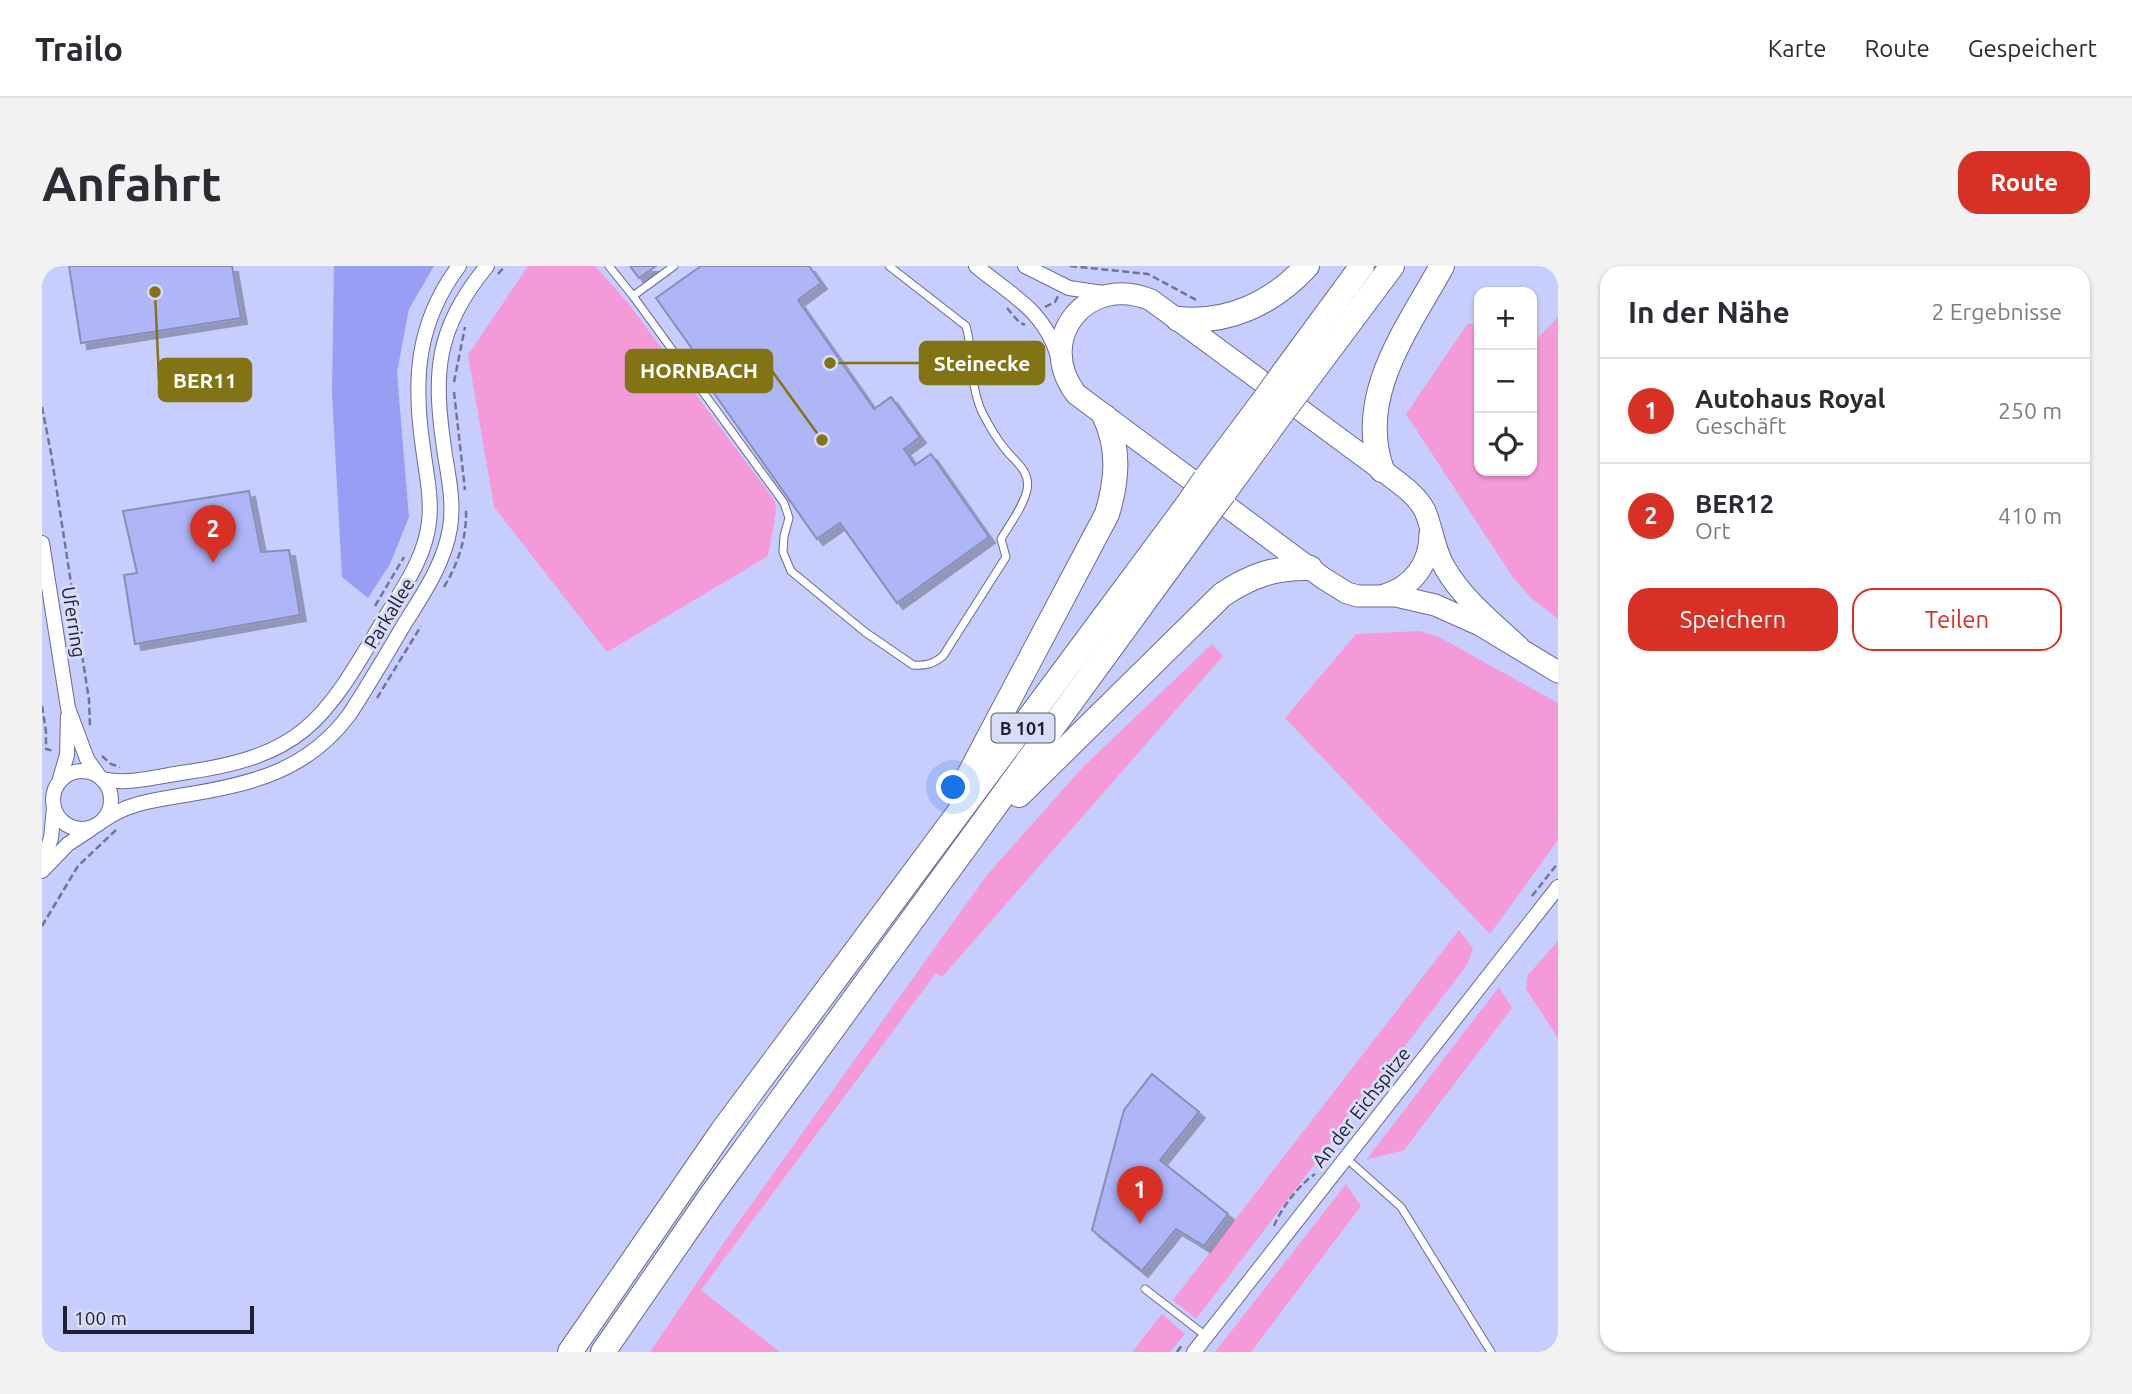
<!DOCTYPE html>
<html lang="de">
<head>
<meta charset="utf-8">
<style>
	body { margin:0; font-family:Ubuntu,sans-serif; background:#f2f2f3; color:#2b2b33 }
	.controls { position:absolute; right:21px; top:21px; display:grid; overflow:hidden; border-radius:14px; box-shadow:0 2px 5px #0004 }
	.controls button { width:63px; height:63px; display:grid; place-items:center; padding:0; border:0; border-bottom:2px solid #e1e1e2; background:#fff; color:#2b2b33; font:35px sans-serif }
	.scale { position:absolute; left:21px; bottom:18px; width:191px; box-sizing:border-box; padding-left:7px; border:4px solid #1f2032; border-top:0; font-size:19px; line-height:24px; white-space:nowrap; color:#1f2032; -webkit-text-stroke:5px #d8dcf9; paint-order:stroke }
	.you { position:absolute; left:912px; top:522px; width:24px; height:24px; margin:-18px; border:5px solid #fff; border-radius:50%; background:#1a73e8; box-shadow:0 0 0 10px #1a73e833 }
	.badge { display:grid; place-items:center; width:46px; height:46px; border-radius:50%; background:#d93025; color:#fff; font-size:23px; font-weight:700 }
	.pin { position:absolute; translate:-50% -58px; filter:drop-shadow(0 2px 4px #0008) }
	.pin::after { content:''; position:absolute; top:37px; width:24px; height:21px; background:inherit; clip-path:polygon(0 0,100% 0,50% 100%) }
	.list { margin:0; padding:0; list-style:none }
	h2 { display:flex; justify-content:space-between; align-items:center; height:91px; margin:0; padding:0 28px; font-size:30px }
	h2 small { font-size:23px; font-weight:400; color:#7c7c81 }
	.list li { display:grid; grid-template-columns:46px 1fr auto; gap:21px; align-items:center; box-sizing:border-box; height:105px; padding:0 28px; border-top:2px solid #e1e1e2 }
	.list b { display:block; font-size:26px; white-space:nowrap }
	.list p { margin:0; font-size:23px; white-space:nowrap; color:#7c7c81 }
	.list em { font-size:23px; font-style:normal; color:#7c7c81 }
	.actions { display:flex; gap:14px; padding:21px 28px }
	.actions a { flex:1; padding:16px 0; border:2px solid #d93025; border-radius:21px; text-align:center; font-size:24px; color:#d93025 }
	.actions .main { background:#d93025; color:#fff }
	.icon { flex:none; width:38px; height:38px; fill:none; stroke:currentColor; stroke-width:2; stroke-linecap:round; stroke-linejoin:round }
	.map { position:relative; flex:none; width:1516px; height:1086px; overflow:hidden; border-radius:21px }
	header { display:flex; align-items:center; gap:42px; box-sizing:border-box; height:98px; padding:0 35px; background:#fff; border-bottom:2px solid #e1e1e2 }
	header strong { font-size:33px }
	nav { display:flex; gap:38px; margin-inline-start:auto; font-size:24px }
	.intro { display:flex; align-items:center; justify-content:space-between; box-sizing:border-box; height:168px; padding:0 42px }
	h1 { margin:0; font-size:49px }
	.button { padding:18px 32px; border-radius:21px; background:#d93025; color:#fff; font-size:24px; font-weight:700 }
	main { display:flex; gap:42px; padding:0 42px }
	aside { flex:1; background:#fff; border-radius:21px; box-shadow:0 2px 5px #0004 }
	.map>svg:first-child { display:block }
	.green { fill:#f59ad9 }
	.water { fill:#979ef4 }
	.building { fill:#aeb6f7; stroke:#888eb9; stroke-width:2; filter:url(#shadow) }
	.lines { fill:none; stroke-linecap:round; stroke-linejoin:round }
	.service-casing { stroke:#676c96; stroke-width:9 }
	.minor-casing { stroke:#676c96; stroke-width:16 }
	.secondary-casing { stroke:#676c96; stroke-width:23 }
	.trunk-casing { stroke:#676c96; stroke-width:26 }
	.path { stroke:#717595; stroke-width:2.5; stroke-dasharray:7 3.5; stroke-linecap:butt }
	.service { stroke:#fff; stroke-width:7 }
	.minor { stroke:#fff; stroke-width:14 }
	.secondary { stroke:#fff; stroke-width:21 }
	.trunk { stroke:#fff; stroke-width:24 }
	.trunk-bridge-casing { stroke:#676c96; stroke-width:26; stroke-linecap:butt }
	.trunk-bridge { stroke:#fff; stroke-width:24 }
	.labels { text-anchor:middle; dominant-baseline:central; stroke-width:6; stroke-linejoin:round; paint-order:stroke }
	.shield { fill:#d8dcf9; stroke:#56586e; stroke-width:2 }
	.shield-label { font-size:18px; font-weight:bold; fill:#1f2032 }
	.street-label { font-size:19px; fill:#1f2032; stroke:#d8dcf9 }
	.leader { fill:none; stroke:#827314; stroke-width:2.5 }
	.callout-dot { fill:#827314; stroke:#d8dcf9; stroke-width:2.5 }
	.callout { fill:#827314; stroke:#827314; stroke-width:2.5 }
	.callout-label { font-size:21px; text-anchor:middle; font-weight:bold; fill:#fff }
</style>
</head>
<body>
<header>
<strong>Trailo</strong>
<nav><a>Karte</a><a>Route</a><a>Gespeichert</a></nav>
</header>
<div class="intro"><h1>Anfahrt</h1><a class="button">Route</a></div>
<main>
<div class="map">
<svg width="1516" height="1086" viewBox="0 0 1516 1086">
	<defs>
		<filter id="shadow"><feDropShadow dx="6" dy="6" stdDeviation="0" flood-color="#0004"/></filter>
	</defs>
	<rect width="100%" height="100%" fill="#c7cdfc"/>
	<!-- green -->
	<g class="green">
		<path d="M 486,0 L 553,0 L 586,37 L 733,235 L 734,246 L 726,290 L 565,386 L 452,241 L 426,89 Z"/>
		<path d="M 1516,51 L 1516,353 L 1489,332 L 1470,310 L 1364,148 L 1426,57 L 1437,61 L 1437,205 L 1490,205 L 1490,78 Z"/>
		<path d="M 1378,365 L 1397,371 L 1516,437 L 1516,574 L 1448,668 L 1243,452 L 1314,368 Z"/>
		<path d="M 1170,378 L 1181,390 L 900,711 L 894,707 L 659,1024 L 738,1086 L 608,1086 L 681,978 L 945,609 L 1040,502 Z"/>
		<path d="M 1417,664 L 1431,682 L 1425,699 L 1154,1053 L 1131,1034 Z"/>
		<path d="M 1516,675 L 1516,772 L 1484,723 L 1486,709 Z"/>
		<path d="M 1457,721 L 1470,742 L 1362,884 L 1324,894 Z"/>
		<path d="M 1304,918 L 1319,940 L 1209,1086 L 1173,1086 Z"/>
		<path d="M 1120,1048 L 1143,1068 L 1128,1086 L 1090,1086 Z"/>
	</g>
	<!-- water -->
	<path class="water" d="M 292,0 L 392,0 L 367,43 L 355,106 L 367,251 L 348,298 L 326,332 L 300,311 L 290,127 Z"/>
	<!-- building -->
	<g class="building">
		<path d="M 27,0 L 190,0 L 199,52 L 39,77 Z"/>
		<path d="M 588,0 L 614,0 L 597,12 Z"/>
		<path d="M 659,0 L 767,0 L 779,17 L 756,34 L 832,143 L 849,131 L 878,171 L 862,183 L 873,199 L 889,188 L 947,271 L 855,337 L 798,257 L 775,273 L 662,113 L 668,108 L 614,32 Z"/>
		<path d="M 207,225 L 219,286 L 247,284 L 258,349 L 93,378 L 82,309 L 95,307 L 81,245 Z"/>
		<path d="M 1110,808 L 1157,846 L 1118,894 L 1186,948 L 1162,980 L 1134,963 L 1100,1005 L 1050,964 L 1082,844 Z"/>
	</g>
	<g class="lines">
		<!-- service casing -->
		<g class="service-casing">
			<g id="service">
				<path d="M 567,0 L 591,30 L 742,237 L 747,252 L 742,270 L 741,286 L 749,305 L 823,366 L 871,399 C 884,400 891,398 901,390 L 964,291 L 959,273 C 968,258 981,241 985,224 C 989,205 973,196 963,183 C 954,172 946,158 940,146 C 927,118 932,88 924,60 L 847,0"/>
				<path d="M 591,30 L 632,0"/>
				<path d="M 1304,892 L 1359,941 L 1449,1086"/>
				<path d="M 1103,1023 L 1164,1070"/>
			</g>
		</g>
		<!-- minor casing -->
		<g class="minor-casing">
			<g id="minor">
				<path d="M 934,0 C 970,30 1001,43 1016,90"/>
				<path d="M 983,0 L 1027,22 L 1061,27"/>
				<path d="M 0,277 L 26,442 L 45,493 L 57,510"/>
				<circle cx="40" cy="534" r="29"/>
				<path d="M 60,513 C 85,519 114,511 139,507 C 264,490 282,454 343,352 C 361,322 383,292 387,256 C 390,232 384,206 381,182 C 371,115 374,57 417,0"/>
				<path d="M 17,516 L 25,489 L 26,450"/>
				<path d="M 62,554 C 86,537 113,534 143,529 C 210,518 265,505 307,449 C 326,420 343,391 360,362 C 379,331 402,299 408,262 C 412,238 407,213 403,189 C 391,109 392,64 445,0"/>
				<path d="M 0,600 L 9,572 L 12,542"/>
				<path d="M 0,605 L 26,578 L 49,563"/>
				<path d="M 1152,1086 L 1516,621"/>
			</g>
		</g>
		<!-- secondary casing -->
		<g class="secondary-casing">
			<g id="secondary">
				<path d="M 1342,329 C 1371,321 1388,297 1388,268"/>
				<path d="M 1477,381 C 1451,357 1421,333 1403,302 C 1392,284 1391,264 1383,245 C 1374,227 1355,216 1340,204 L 1109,34 C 1046,7 992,72 1034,128 L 1281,312 L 1305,327 L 1316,330 L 1354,330 L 1393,339 L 1438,359 L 1516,406"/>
			</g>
		</g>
		<!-- trunk casing -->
		<g class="trunk-casing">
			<g id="trunk">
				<path d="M 1136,53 C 1186,58 1231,37 1265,0"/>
				<path d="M 1242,106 L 1320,0"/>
				<path d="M 1261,119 L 1350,0"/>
				<path d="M 1340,204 C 1313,130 1366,62 1400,0"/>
				<path d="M 1163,213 L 1219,138"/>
				<path d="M 1182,227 L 1237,151"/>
				<path d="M 919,524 L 1065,248 C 1075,215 1078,183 1063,151"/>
				<path d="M 977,529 L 1180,329 C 1208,310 1233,301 1268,302"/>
				<path d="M 528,1086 L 681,864 L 1146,238"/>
				<path d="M 561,1086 L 668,931 L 1164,251"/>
			</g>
		</g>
		<!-- path -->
		<g class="path">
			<path d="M 1028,0 L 1106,8 L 1156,35"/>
			<path d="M 456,8 L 463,0"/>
			<path d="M 1003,41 L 1013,36 L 1016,30"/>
			<path d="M 965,42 L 977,56 L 983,59"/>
			<path d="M 412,116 L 423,61"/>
			<path d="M 412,126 L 423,224"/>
			<path d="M 0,141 L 9,187 L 47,434 L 48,462"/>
			<path d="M 402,321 C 416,298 425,271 424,244"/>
			<path d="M 333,340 L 362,291"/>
			<path d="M 335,432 L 379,360"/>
			<path d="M 0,440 L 4,465 L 4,483 L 12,485"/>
			<path d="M 60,490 L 69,498 L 78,501"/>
			<path d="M 1490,630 L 1516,597"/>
			<path d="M 0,660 L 36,600 L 74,564"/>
			<path d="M 1232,960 C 1240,941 1256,920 1273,908"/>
			<path d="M 1135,1086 L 1140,1079"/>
		</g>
		<!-- service -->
		<use href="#service" class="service"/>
		<!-- minor -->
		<use href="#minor" class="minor"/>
		<!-- secondary -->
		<use href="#secondary" class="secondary"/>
		<!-- trunk -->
		<use href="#trunk" class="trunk"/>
		<!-- trunk-bridge casing -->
		<g class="trunk-bridge-casing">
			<g id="trunk-bridge">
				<path d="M 1219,138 L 1242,106"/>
				<path d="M 1237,151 L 1261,119"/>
				<path d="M 1146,238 L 1163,213"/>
				<path d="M 1164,251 L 1182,227"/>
			</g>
		</g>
		<!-- trunk-bridge -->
		<use href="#trunk-bridge" class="trunk-bridge"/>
	</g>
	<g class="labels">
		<!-- shield labels -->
		<rect class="shield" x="949.5" y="447.5" width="63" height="29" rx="5"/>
		<g class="shield-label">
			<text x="981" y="462">B 101</text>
		</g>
		<!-- street labels -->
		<g class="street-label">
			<text transform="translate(347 347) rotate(-59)">Parkallee</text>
			<text transform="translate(32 356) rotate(81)">Uferring</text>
			<text transform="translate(1319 841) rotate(-52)">An der Eichspitze</text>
		</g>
	</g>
	<!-- callouts -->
	<path class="leader" d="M788 97L878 97M780 174L730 105M113 26L117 114"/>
	<g class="callout-dot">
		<circle cx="788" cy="97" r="7"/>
		<circle cx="780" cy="174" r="7"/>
		<circle cx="113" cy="26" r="7"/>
	</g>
	<g class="callout">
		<rect x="878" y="76" width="124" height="42" rx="7"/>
		<rect x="584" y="84" width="146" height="42" rx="7"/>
		<rect x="117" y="93" width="92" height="42" rx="7"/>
	</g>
	<g class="callout-label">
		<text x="940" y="105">Steinecke</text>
		<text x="657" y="112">HORNBACH</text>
		<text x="163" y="122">BER11</text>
	</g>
</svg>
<div class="controls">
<button>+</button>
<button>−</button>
<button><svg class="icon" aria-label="locate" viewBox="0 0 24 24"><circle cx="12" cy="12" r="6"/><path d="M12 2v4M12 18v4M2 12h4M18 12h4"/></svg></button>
</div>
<div class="scale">100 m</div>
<div class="you"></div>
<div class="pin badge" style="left:1098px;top:958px">1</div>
<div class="pin badge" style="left:171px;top:297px">2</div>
</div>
<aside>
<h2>In der Nähe<small>2 Ergebnisse</small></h2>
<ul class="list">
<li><span class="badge">1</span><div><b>Autohaus Royal</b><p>Geschäft</p></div><em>250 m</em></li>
<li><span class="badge">2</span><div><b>BER12</b><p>Ort</p></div><em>410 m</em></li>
</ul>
<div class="actions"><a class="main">Speichern</a><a>Teilen</a></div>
</aside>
</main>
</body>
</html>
